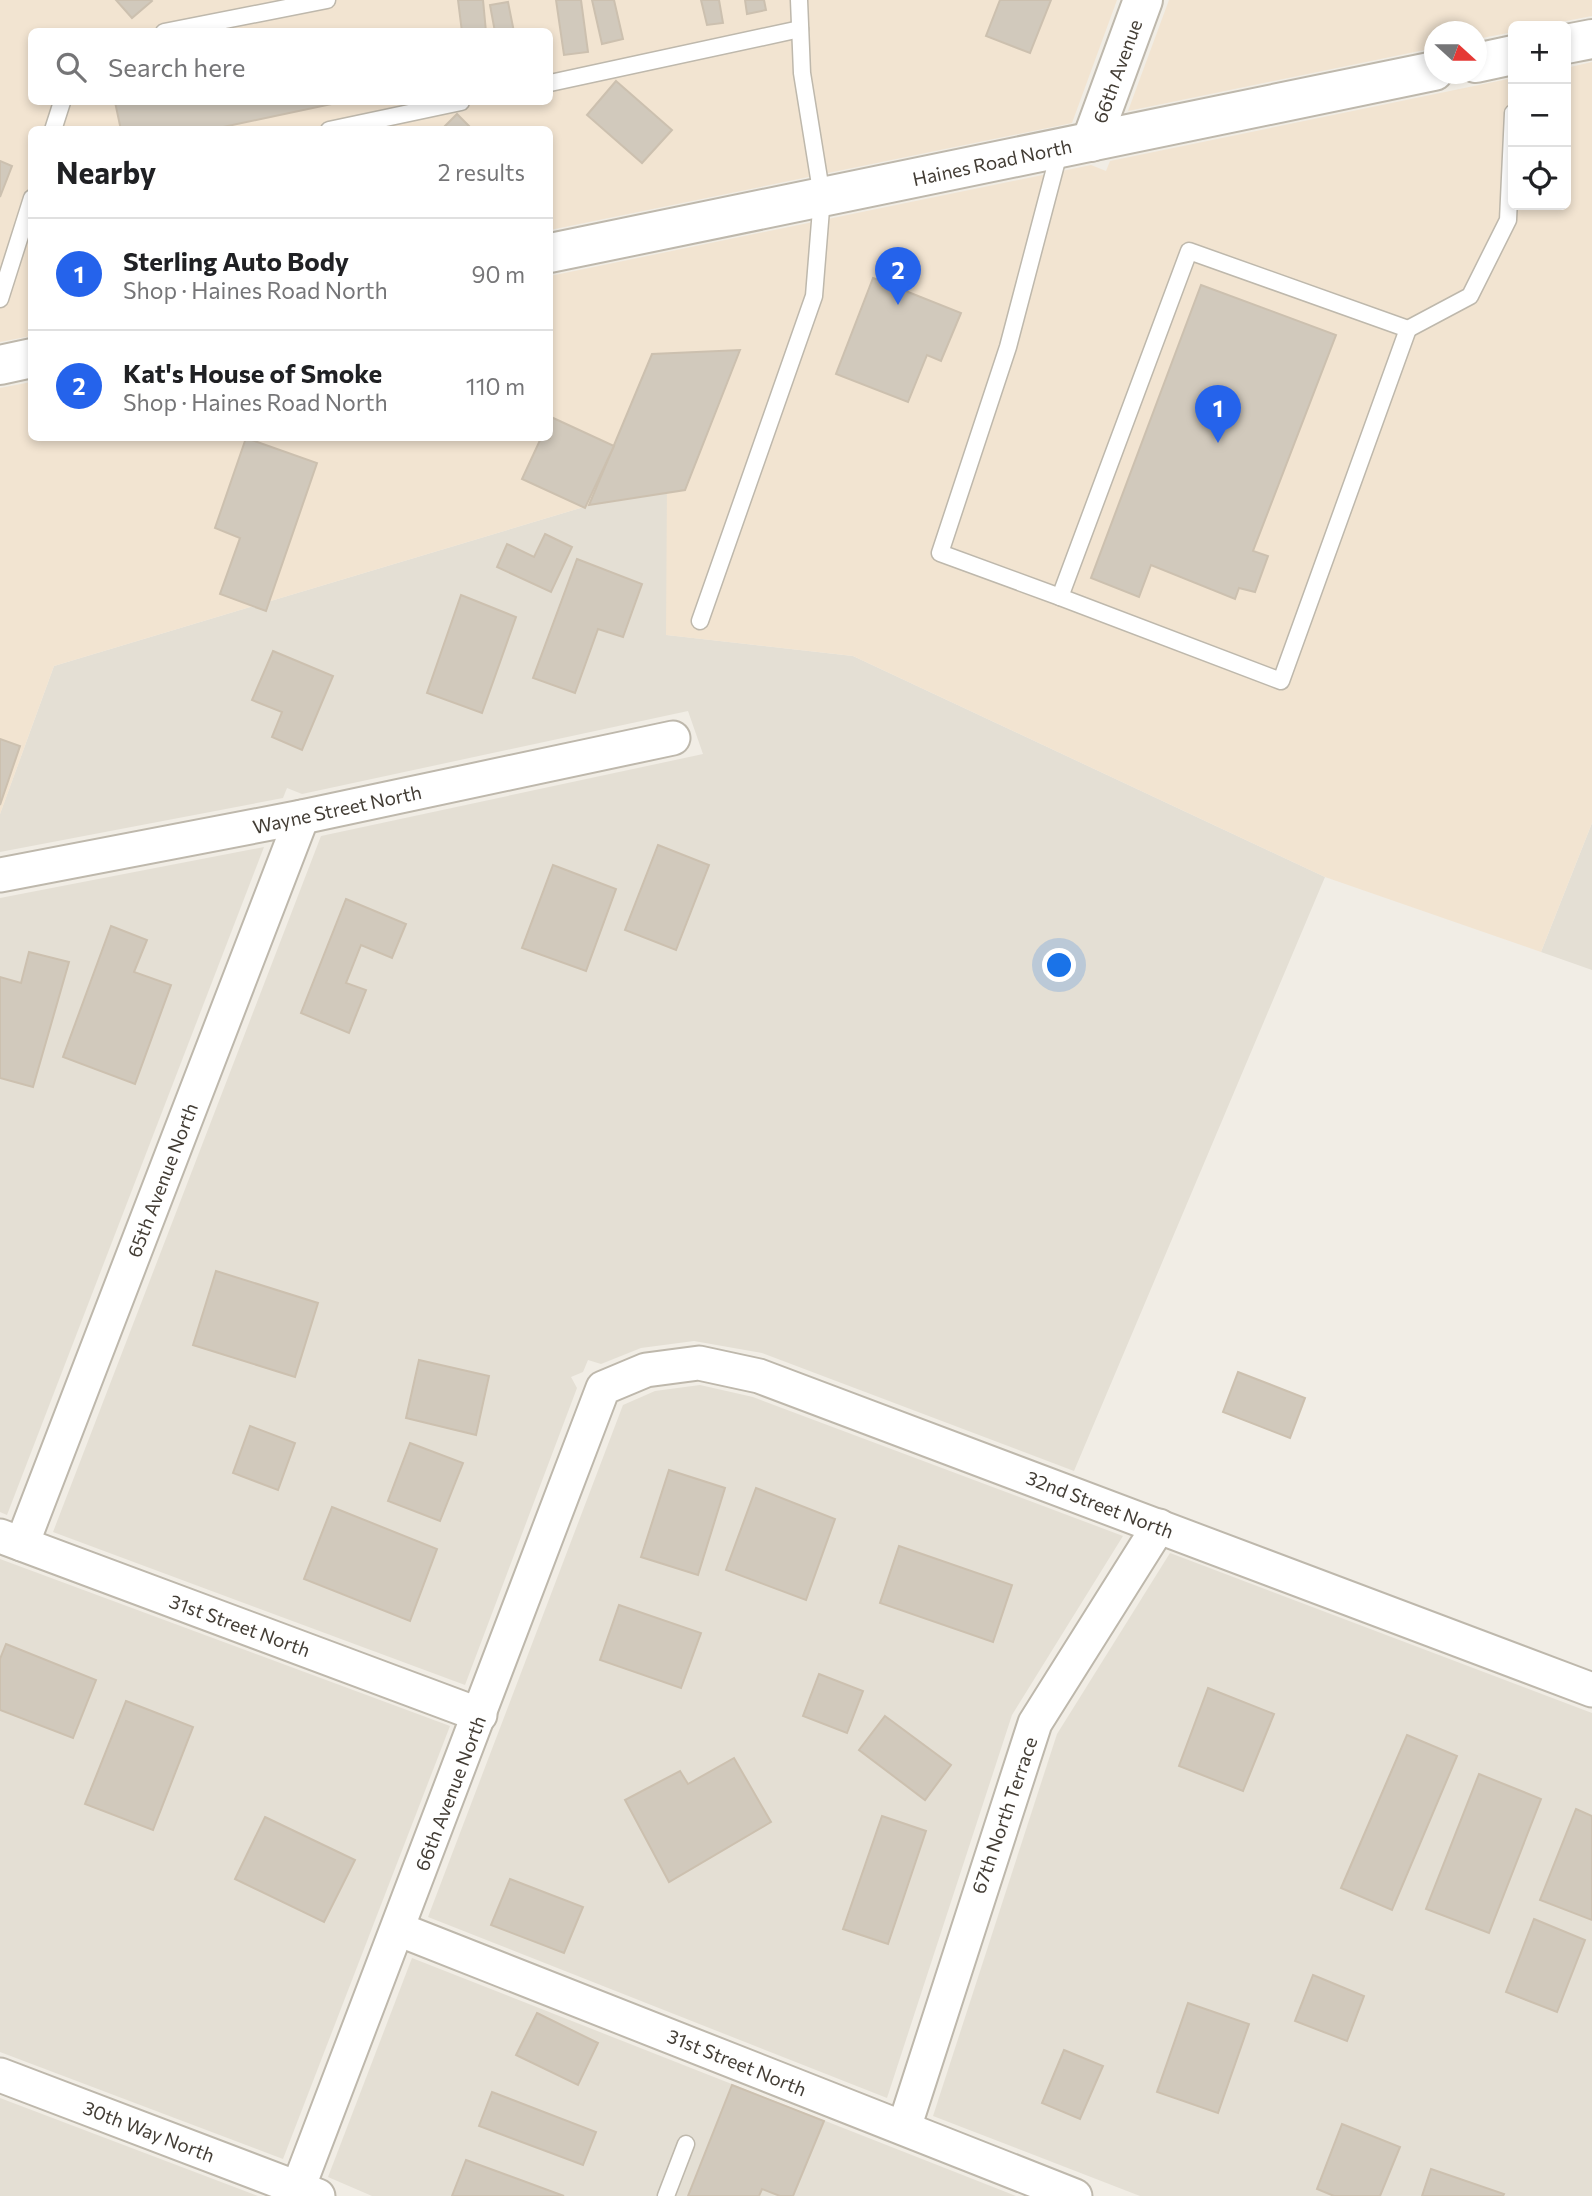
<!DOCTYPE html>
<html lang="en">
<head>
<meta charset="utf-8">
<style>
	body { margin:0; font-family:Commissioner,sans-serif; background:#f2f2f2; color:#202124 }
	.controls { position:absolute; right:21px; top:21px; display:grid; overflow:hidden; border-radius:10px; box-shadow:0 4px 10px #0003 }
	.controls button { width:63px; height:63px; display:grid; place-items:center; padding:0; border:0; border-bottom:2px solid #e0e0e0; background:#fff; color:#202124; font:35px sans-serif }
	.compass { position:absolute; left:1424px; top:21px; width:63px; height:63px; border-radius:50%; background:#fff; box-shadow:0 4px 10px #0003; rotate:111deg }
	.you { position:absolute; left:1060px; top:966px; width:24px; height:24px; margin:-18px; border:5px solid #fff; border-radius:50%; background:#1a73e8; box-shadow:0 0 0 10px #1a73e833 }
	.badge { display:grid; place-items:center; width:46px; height:46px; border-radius:50%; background:#2563eb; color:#fff; font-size:23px; font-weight:700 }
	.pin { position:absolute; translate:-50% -58px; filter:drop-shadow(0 2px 4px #0008) }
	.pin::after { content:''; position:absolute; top:37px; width:24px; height:21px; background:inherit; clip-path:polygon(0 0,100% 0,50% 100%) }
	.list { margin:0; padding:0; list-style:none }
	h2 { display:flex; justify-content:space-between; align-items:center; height:91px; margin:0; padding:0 28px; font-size:30px }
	h2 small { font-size:23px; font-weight:400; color:#757577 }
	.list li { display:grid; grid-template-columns:46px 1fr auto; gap:21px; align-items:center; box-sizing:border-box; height:112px; padding:0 28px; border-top:2px solid #e0e0e0 }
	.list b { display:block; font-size:26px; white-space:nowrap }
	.list p { margin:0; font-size:23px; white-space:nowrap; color:#757577 }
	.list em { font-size:23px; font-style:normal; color:#757577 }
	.icon { flex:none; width:38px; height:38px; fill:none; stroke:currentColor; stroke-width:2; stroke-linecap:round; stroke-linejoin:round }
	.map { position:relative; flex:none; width:1592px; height:2196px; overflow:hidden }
	.search { position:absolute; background:#fff; box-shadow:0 4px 10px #0003; left:28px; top:28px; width:525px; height:77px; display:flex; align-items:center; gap:18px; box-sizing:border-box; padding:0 24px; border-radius:10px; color:#757577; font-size:26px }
	.panel { position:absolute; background:#fff; box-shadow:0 4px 10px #0003; left:28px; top:126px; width:525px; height:315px; border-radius:10px }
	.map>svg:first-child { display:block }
	.residential { fill:#e4dfd4 }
	.commercial { fill:#f2e4d1; fill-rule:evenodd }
	.building { fill:#d1c9bc; stroke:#ccc0af; stroke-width:2 }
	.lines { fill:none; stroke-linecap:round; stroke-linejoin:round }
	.service-casing { stroke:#beb8ac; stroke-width:19 }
	.minor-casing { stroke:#beb8ac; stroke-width:37 }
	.tertiary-casing { stroke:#beb8ac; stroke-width:42 }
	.service { stroke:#fff; stroke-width:16 }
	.minor { stroke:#fff; stroke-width:33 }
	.tertiary { stroke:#fff; stroke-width:38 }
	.labels { text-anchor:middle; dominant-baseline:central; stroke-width:5; stroke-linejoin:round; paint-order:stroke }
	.street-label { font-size:19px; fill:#433d35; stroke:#fff }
</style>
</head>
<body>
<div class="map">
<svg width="1592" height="2196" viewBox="0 0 1592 2196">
	<rect width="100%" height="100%" fill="#f1ede5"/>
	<!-- residential -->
	<g class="residential">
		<path d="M 667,482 L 667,635 L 853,656 L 1325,877 L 1074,1471 L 762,1353 L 694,1341 L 641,1348 L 601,1364 L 588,1360 L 583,1372 L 571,1377 L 577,1388 L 465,1685 L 53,1532 L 321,836 L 703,754 L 688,711 L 302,794 L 287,788 L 283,798 L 0,852 L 0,814 L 54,666 Z"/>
		<path d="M 1592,823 L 1592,970 L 1541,952 Z"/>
		<path d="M 264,847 L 7,1515 L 0,1512 L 0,898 Z"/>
		<path d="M 700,1385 L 753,1397 L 1123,1536 L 1012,1715 L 887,2098 L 428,1917 L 623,1405 L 655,1391 Z"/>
		<path d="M 1170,1553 L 1592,1713 L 1592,2196 L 1140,2196 L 933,2116 L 1057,1734 Z"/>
		<path d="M 0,1559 L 450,1726 L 283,2159 L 0,2052 Z"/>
		<path d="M 412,1958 L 1016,2196 L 372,2196 L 328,2177 Z"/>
		<path d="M 0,2098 L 258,2196 L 0,2196 Z"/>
	</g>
	<!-- commercial -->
	<g class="commercial">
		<path d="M 0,0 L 1117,0 L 1072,123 L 550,230 L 550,130 L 32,130 L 31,336 L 0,342 ZM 32,32 L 550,32 L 550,102 L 32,102 Z"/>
		<path d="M 1169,0 L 1592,0 L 1592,16 L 1540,26 L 1513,26 L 1513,32 L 1477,39 L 1476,32 L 1434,32 L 1434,48 L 1128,111 Z"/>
		<path d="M 1592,62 L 1592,823 L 1541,952 L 1325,877 L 853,656 L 666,635 L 667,482 L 54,666 L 0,814 L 0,388 L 31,382 L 32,438 L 550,438 L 550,276 L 1091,165 L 1106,171 L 1110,161 L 1513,78 L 1513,205 L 1566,205 L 1566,68 Z"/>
	</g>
	<!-- building -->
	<g class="building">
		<path d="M 116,0 L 151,0 L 152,1 L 132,18 Z"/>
		<path d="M 458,0 L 483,0 L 486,32 L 462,32 Z"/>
		<path d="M 556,0 L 581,0 L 588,52 L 564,55 Z"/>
		<path d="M 592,0 L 614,0 L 623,39 L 602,44 Z"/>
		<path d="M 701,0 L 719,0 L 723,23 L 707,25 Z"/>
		<path d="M 745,0 L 764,0 L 766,10 L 747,14 Z"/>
		<path d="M 1000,0 L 1051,0 L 1030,53 L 986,36 Z"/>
		<path d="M 508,2 L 514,32 L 495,32 L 490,5 Z"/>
		<path d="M 616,81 L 672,130 L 642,163 L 587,115 Z"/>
		<path d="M 115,102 L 341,102 L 209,130 L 121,130 Z"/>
		<path d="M 457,114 L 473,130 L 441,130 Z"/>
		<path d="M 0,161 L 12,166 L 0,197 Z"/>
		<path d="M 873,278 L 961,313 L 941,361 L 927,355 L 908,402 L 836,374 Z"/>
		<path d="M 1201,285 L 1336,335 L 1253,551 L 1268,556 L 1255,592 L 1239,588 L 1235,599 L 1151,565 L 1139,597 L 1091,578 Z"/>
		<path d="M 740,350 L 685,490 L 589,505 L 652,354 Z"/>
		<path d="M 551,417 L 614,446 L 585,508 L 522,479 L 541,438 L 550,438 Z"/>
		<path d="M 246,438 L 317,463 L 266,611 L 220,594 L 240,538 L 215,528 Z"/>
		<path d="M 545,534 L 572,547 L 551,592 L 497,567 L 507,544 L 534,557 Z"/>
		<path d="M 577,559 L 642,584 L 623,637 L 598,629 L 575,693 L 533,678 Z"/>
		<path d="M 461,595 L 516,617 L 482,713 L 427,693 Z"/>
		<path d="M 273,651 L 333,676 L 302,750 L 272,737 L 282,712 L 252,700 Z"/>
		<path d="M 0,739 L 20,746 L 0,805 Z"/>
		<path d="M 658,845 L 709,865 L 676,950 L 625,930 Z"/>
		<path d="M 553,865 L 616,889 L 586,971 L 522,948 Z"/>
		<path d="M 346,899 L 406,924 L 392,958 L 361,945 L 346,983 L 366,990 L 349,1033 L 301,1013 Z"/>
		<path d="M 111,926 L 147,940 L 134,972 L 171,985 L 135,1084 L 63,1057 Z"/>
		<path d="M 29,952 L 69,962 L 33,1087 L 0,1078 L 0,977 L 21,983 Z"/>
		<path d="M 216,1271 L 318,1303 L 295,1377 L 193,1345 Z"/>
		<path d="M 419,1360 L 489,1376 L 476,1435 L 406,1418 Z"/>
		<path d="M 1238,1372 L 1305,1398 L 1290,1438 L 1223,1412 Z"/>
		<path d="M 250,1426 L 295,1443 L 278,1490 L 233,1473 Z"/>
		<path d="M 410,1443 L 463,1463 L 440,1521 L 388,1501 Z"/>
		<path d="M 669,1470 L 725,1488 L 698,1575 L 641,1557 Z"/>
		<path d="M 756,1488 L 835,1519 L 806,1600 L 726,1570 Z"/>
		<path d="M 332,1507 L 437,1549 L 410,1621 L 304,1579 Z"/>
		<path d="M 899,1546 L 1012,1585 L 993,1642 L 880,1603 Z"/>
		<path d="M 619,1605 L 701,1633 L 681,1688 L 600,1660 Z"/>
		<path d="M 6,1644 L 96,1680 L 73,1738 L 0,1710 L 0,1659 Z"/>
		<path d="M 819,1674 L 863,1691 L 847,1733 L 803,1716 Z"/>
		<path d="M 1208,1688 L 1274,1714 L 1243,1791 L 1179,1766 Z"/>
		<path d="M 126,1701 L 193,1727 L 153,1830 L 85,1804 Z"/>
		<path d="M 885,1716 L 951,1765 L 925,1800 L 859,1750 Z"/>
		<path d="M 1407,1735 L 1457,1756 L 1392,1910 L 1341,1888 Z"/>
		<path d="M 734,1758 L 771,1822 L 669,1882 L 625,1800 L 680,1771 L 688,1784 Z"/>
		<path d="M 1479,1774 L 1541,1799 L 1489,1933 L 1426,1909 Z"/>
		<path d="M 1576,1809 L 1592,1816 L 1592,1920 L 1540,1900 Z"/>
		<path d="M 882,1816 L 926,1831 L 888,1944 L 843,1929 Z"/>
		<path d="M 265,1817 L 355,1860 L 324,1922 L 235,1879 Z"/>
		<path d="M 510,1879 L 583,1907 L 564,1953 L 491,1925 Z"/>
		<path d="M 1534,1919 L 1585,1940 L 1557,2012 L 1506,1992 Z"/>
		<path d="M 1313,1975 L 1364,1996 L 1347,2041 L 1295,2021 Z"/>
		<path d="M 1188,2003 L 1249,2024 L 1218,2113 L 1157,2092 Z"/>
		<path d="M 537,2013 L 598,2043 L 578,2085 L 516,2055 Z"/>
		<path d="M 1064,2050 L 1103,2066 L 1080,2119 L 1042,2103 Z"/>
		<path d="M 732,2085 L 824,2121 L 793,2196 L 780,2196 L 762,2189 L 759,2196 L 688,2196 Z"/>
		<path d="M 492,2092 L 596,2132 L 583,2165 L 479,2126 Z"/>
		<path d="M 1342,2124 L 1400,2147 L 1380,2196 L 1334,2196 L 1317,2189 Z"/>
		<path d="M 466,2160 L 564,2196 L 452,2196 Z"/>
		<path d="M 1431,2169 L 1504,2194 L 1503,2196 L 1422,2196 Z"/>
	</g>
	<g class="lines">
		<!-- service casing -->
		<g class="service-casing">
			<g id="service">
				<path d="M 164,32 L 327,0"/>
				<path d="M 550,83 L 800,29"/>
				<path d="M 53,130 L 62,102"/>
				<path d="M 329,130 L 461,102"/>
				<path d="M 1060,149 L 1008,347 L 940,553 L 1060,597 L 1189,251 L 1408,329 L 1470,296 L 1508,220 L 1513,113"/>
				<path d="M 0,299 L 32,198"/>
				<path d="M 1060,597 L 1281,681 L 1408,329"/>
				<path d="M 700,621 L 814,296 L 822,197 L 802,73 L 799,0"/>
				<path d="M 666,2196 L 686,2144"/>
			</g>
		</g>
		<!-- minor casing -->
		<g class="minor-casing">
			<g id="minor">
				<path d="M 0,875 L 302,817 L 673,738"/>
				<path d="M 0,1536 L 480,1715"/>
				<path d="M 22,1544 L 302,817"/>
				<path d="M 398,1929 L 1075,2196"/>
				<path d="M 0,2075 L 318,2196"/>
				<path d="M 904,2128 L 1035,1723 L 1159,1526"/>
				<path d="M 295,2196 L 603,1388 L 646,1370 L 699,1363 L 759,1376 L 1592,1690"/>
			</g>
		</g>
		<!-- tertiary casing -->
		<g class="tertiary-casing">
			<g id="tertiary">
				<path d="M 1566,44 L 1592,39"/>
				<path d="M 1476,63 L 1513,55"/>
				<path d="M 1091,142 L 1143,0"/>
				<path d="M 550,253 L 1434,71"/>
				<path d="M 0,365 L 32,358"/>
			</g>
		</g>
		<!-- service -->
		<use href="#service" class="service"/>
		<!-- minor -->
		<use href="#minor" class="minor"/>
		<!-- tertiary -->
		<use href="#tertiary" class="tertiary"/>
	</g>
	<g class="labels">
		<!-- street labels -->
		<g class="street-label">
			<text transform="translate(1117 71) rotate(-70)">66th Avenue</text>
			<text transform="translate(992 162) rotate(-12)">Haines Road North</text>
			<text transform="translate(337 809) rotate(-12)">Wayne Street North</text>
			<text transform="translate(162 1180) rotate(-69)">65th Avenue North</text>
			<text transform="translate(1100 1504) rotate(21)">32nd Street North</text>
			<text transform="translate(240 1625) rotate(20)">31st Street North</text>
			<text transform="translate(450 1793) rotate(-69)">66th Avenue North</text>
			<text transform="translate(1004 1815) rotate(-71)">67th North Terrace</text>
			<text transform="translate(737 2062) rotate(22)">31st Street North</text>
			<text transform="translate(149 2131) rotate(21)">30th Way North</text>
		</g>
	</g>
</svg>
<div class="controls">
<button>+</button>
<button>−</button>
<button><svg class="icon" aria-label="locate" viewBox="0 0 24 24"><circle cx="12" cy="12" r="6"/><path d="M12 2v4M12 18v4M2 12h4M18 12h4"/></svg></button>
</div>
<svg class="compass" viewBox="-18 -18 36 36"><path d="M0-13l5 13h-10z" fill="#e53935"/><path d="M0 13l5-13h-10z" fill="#757577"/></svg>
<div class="you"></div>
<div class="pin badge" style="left:1218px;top:443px">1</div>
<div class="pin badge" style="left:898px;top:305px">2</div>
<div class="search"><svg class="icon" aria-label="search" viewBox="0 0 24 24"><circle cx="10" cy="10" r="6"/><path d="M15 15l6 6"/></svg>Search here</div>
<section class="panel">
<h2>Nearby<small>2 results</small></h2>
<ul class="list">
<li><span class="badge">1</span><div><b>Sterling Auto Body</b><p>Shop · Haines Road North</p></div><em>90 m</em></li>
<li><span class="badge">2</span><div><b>Kat's House of Smoke</b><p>Shop · Haines Road North</p></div><em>110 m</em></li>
</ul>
</section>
</div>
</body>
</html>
